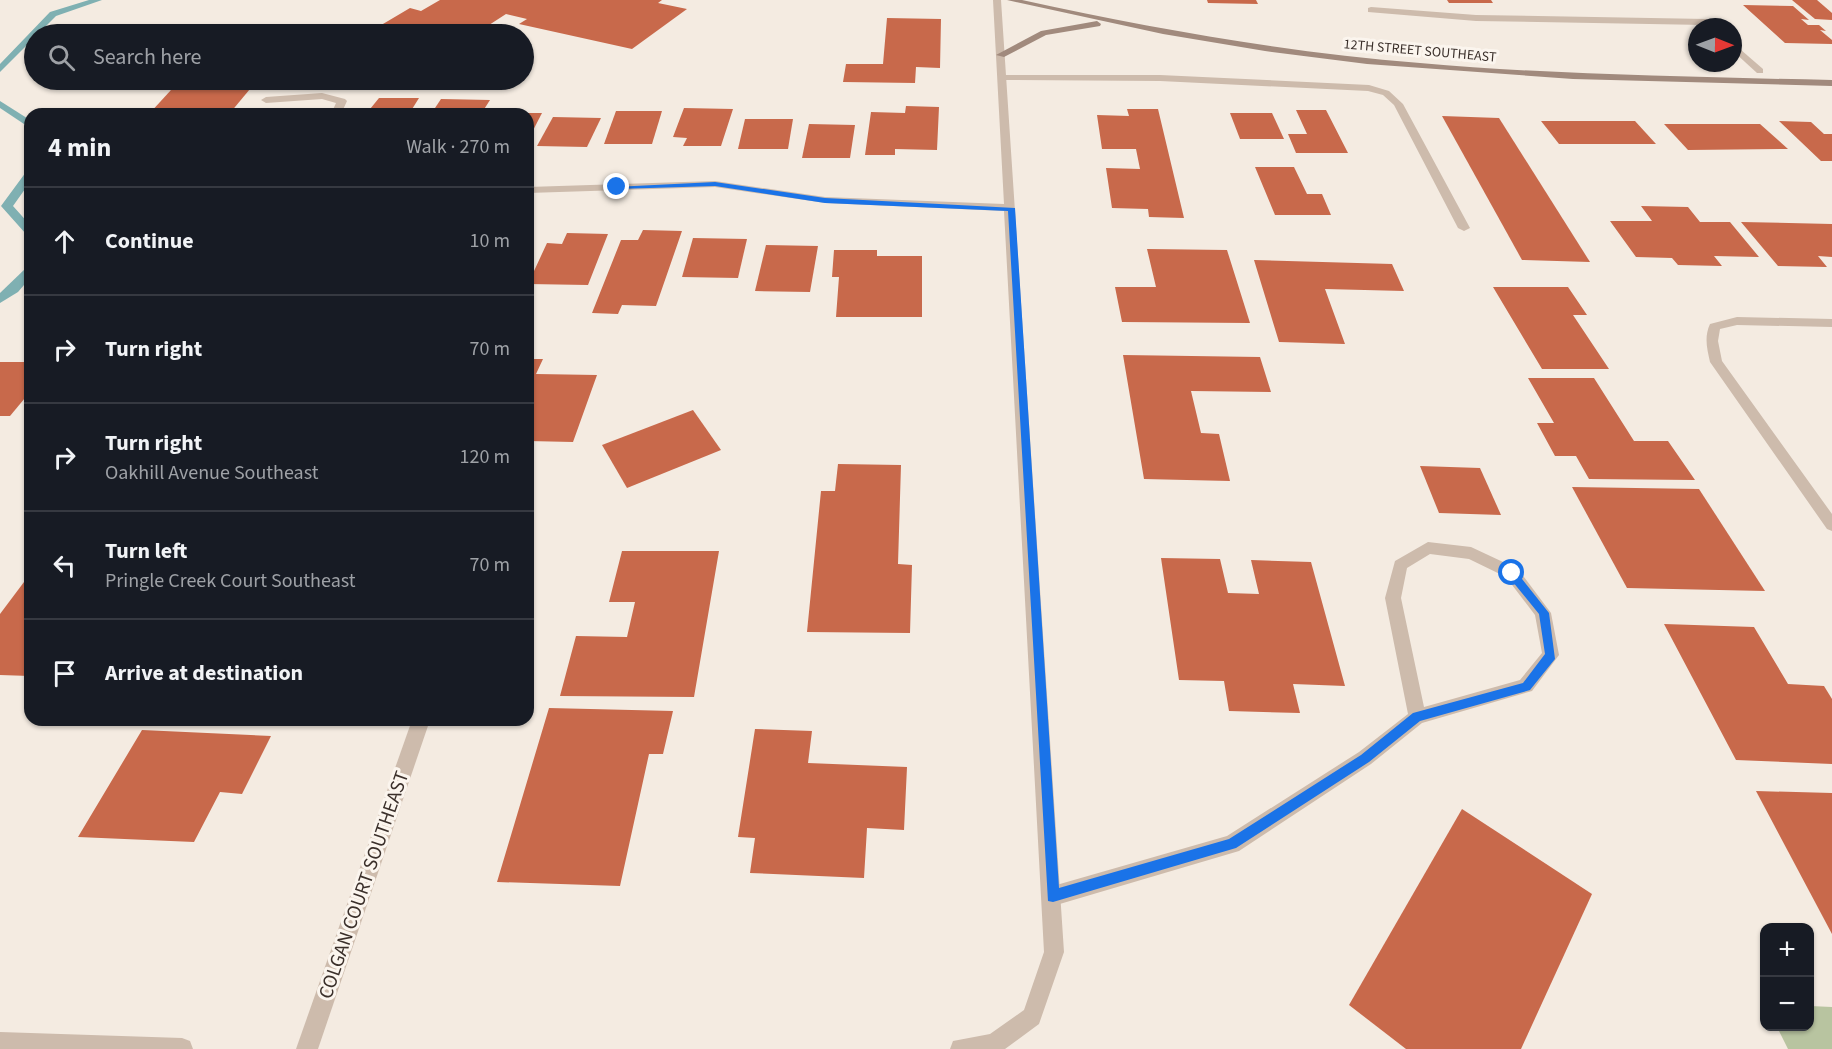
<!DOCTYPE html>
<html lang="en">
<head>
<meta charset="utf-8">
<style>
	body { margin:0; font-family:"Source Sans 3",sans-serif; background:#242831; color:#f1f3f6 }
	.controls { position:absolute; right:18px; bottom:18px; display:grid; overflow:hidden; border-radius:12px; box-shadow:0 2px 4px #0004 }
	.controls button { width:54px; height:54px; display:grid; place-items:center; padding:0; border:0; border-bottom:2px solid #363941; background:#171b24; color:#f1f3f6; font:30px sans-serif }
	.compass { position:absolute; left:1688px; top:18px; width:54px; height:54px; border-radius:50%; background:#171b24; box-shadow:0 2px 4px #0004; rotate:91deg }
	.stop { position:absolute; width:18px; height:18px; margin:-14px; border:4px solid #1a73e8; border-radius:50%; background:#fff }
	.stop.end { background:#1a73e8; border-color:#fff; box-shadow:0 2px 6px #0008 }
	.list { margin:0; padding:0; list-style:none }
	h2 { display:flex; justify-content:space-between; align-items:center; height:78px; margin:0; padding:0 24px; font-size:26px }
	h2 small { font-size:20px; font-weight:400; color:#9ea1a6 }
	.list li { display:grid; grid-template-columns:39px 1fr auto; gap:18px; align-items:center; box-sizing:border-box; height:108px; padding:0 24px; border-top:2px solid #363941 }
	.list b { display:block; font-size:22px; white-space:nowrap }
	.list p { margin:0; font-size:20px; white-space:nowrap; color:#9ea1a6 }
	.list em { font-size:20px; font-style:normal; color:#9ea1a6 }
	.icon { flex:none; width:33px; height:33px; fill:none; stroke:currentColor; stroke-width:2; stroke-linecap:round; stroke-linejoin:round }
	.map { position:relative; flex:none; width:1832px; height:1049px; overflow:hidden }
	.search { position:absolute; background:#171b24; box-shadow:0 2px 4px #0004; left:24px; top:24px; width:510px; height:66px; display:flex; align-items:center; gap:15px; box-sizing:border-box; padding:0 21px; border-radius:33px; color:#9ea1a6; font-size:22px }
	.panel { position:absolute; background:#171b24; box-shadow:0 2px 4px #0004; left:24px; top:108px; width:510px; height:618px; border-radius:18px }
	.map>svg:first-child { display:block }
	.green { fill:#b8c4a0 }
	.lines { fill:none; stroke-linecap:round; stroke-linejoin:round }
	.stream { fill:#7fb0b2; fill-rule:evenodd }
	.building { fill:#c8694b }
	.lane { fill:#cdbbac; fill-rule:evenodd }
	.street { fill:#cdbbac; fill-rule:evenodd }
	.secondary { fill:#a18a7d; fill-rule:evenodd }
	.route { fill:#1a73e8 }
	.labels { text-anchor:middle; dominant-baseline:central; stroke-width:6; stroke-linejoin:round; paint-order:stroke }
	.far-street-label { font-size:14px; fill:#3b302b; stroke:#fbf5ee }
	.near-street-label { font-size:20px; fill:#3b302b; stroke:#fbf5ee }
</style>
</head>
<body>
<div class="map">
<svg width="1832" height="1049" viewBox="0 0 1832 1049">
	<rect width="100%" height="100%" fill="#f4ebe1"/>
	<!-- green -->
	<path class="green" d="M 1810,1006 L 1832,1007 L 1832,1049 L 1788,1049 L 1777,1027 L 1810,1026 Z"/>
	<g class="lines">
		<!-- stream -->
		<g class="stream">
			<path d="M 89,0 L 102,0 L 56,16 L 38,34 L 34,34 L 34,38 L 0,72 L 0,64 L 50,12 Z"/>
			<path d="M 0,101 L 30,120 L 30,128 L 0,108 Z"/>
			<path d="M 30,171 L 30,182 L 13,206 L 30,225 L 30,235 L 26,234 L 1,206 L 26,172 Z"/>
			<path d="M 30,267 L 30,278 L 18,292 L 0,303 L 0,293 L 26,268 Z"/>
		</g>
	</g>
	<!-- building -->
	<g class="building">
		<path d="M 440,0 L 662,0 L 658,3 L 687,9 L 632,49 L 519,24 L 527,19 L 506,14 L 489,25 L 499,26 L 485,34 L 366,34 L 410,8 L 421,11 Z"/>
		<path d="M 1207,0 L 1256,0 L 1258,4 L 1208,3 Z"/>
		<path d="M 1447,0 L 1491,0 L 1493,3 L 1449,3 Z"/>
		<path d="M 1792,0 L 1817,0 L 1832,13 L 1832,20 L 1815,19 Z"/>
		<path d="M 1743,5 L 1793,6 L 1809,20 L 1801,19 L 1808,25 L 1819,25 L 1826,31 L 1820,30 L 1832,40 L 1832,44 L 1785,43 Z"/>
		<path d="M 887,18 L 941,19 L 940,68 L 916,67 L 915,83 L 843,82 L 846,64 L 883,64 Z"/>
		<path d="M 250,89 L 230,113 L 149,114 L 171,90 Z"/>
		<path d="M 379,98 L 419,98 L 409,114 L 366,114 Z"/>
		<path d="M 441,99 L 490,100 L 481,114 L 431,114 Z"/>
		<path d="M 906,106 L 939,107 L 937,150 L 895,149 L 895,155 L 865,155 L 871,112 L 905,113 Z"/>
		<path d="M 684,108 L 733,109 L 721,146 L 683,146 L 687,138 L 673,137 Z"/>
		<path d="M 1127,109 L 1158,109 L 1184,218 L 1149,217 L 1148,209 L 1112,208 L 1106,168 L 1140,169 L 1136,149 L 1102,149 L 1097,115 L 1129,116 Z"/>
		<path d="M 1296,110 L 1326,110 L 1348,153 L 1296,153 L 1288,134 L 1307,134 Z"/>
		<path d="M 616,111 L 662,111 L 652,144 L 604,144 Z"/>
		<path d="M 542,113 L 528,140 L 528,113 Z"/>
		<path d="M 1230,113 L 1272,113 L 1284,139 L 1240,139 Z"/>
		<path d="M 1442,116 L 1499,118 L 1590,262 L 1522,260 Z"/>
		<path d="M 553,117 L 601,118 L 587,147 L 537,146 Z"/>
		<path d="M 745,119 L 793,119 L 788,149 L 738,149 Z"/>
		<path d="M 1541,121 L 1635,121 L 1656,144 L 1559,144 Z"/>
		<path d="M 1779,121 L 1811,122 L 1824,134 L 1832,134 L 1832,161 L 1821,161 Z"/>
		<path d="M 809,124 L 855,125 L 850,158 L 802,158 Z"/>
		<path d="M 1664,124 L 1760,124 L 1788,149 L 1688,150 Z"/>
		<path d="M 1255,167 L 1294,167 L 1307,194 L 1322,194 L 1331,215 L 1275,215 Z"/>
		<path d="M 1641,206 L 1688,207 L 1700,222 L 1730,222 L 1759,257 L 1714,256 L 1722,266 L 1678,265 L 1672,258 L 1636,257 L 1610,221 L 1652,221 Z"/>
		<path d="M 1741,222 L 1832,224 L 1832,257 L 1818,256 L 1827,267 L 1778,266 Z"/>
		<path d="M 643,230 L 682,231 L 656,306 L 622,305 L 618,314 L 592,313 L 621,240 L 638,240 Z"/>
		<path d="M 567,233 L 608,234 L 588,285 L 528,284 L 547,243 L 562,244 Z"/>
		<path d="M 693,238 L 747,239 L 738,278 L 682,277 Z"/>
		<path d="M 766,245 L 818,246 L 810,292 L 755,291 Z"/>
		<path d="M 1147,249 L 1227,250 L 1250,323 L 1122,322 L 1115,287 L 1156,287 Z"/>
		<path d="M 834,250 L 877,250 L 877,256 L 922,256 L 922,317 L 836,317 L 839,277 L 832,277 Z"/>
		<path d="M 1254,260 L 1392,264 L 1404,291 L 1325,289 L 1345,344 L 1279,342 Z"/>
		<path d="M 1493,287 L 1568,287 L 1587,315 L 1573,315 L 1609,369 L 1542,369 Z"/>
		<path d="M 1123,355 L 1260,357 L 1271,392 L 1191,391 L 1201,433 L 1219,434 L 1230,481 L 1144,479 Z"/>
		<path d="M 528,359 L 543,359 L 536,374 L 597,375 L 573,442 L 528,441 Z"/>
		<path d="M 0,362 L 30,362 L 30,392 L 10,416 L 0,416 Z"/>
		<path d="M 1528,378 L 1594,378 L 1634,441 L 1668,441 L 1695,480 L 1589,479 L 1576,456 L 1555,456 L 1537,423 L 1554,423 Z"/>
		<path d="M 693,410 L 721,450 L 627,488 L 602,445 Z"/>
		<path d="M 838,464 L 901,465 L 898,564 L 912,565 L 910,633 L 807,632 L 821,491 L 835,491 Z"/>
		<path d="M 1420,466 L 1480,468 L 1501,515 L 1439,513 Z"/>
		<path d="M 1572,487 L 1699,489 L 1765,591 L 1627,588 Z"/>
		<path d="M 622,551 L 719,551 L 694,697 L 560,696 L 576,636 L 627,637 L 635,602 L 609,602 Z"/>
		<path d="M 1161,558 L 1220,559 L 1228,593 L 1259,594 L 1251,560 L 1311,562 L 1345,686 L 1293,684 L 1300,713 L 1229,711 L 1224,681 L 1179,680 Z"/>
		<path d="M 30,574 L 30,676 L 0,675 L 0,614 Z"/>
		<path d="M 1664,624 L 1754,627 L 1788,684 L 1824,686 L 1832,699 L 1832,764 L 1736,760 Z"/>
		<path d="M 549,708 L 673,711 L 663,754 L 649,754 L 620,886 L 497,882 Z"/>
		<path d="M 755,729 L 812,731 L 808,763 L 907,767 L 904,830 L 867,828 L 864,878 L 750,873 L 755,838 L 738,837 Z"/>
		<path d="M 142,730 L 271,736 L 242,794 L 220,792 L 194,842 L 78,837 Z"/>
		<path d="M 1756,791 L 1832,793 L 1832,934 Z"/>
		<path d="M 1462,809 L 1592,894 L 1521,1049 L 1406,1049 L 1349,1005 Z"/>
	</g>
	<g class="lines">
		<!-- lane -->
		<g class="lane">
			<path d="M 1371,7 L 1476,15 L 1707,19 L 1716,27 L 1707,27 L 1705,25 L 1476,21 L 1368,12 L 1368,8 Z"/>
			<path d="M 1733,43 L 1763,69 L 1763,73 L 1757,73 L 1733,51 Z"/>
			<path d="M 1003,75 L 1160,75 L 1369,85 L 1389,91 L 1403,104 L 1470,228 L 1464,231 L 1458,228 L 1394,105 L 1383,95 L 1368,91 L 1160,81 L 1000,80 L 1000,76 Z"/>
			<path d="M 322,93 L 345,99 L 347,101 L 341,114 L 331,114 L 336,103 L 322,99 L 266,103 L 261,100 L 266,97 Z"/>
			<path d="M 1428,542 L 1471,547 L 1518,569 L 1551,613 L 1559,655 L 1532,691 L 1422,723 L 1371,764 L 1239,851 L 1053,906 L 1046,903 L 1043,896 L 1046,889 L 1053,886 L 1227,836 L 1359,752 L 1408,714 L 1385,598 L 1395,561 ZM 1430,554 L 1469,559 L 1506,577 L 1535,615 L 1542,653 L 1520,680 L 1424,707 L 1401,598 L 1407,568 Z"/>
		</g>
		<!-- street -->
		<g class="street">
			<path d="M 993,0 L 1001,0 L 1064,952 L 1039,1024 L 1005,1049 L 950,1049 L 953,1041 L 990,1034 L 1024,1010 L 1044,952 L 1004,211 L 825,203 L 715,187 L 528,193 L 528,187 L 715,181 L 825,197 L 1004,204 Z"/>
			<path d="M 1737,317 L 1832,319 L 1832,327 L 1737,325 L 1720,329 L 1718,341 L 1722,361 L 1832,514 L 1832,531 L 1827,529 L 1710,362 C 1707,349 1704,337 1710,324 Z"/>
			<path d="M 412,720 L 430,720 L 318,1049 L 296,1049 Z"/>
			<path d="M 0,1032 L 182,1038 L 190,1041 L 193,1049 L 0,1049 Z"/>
		</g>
		<!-- secondary -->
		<g class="secondary">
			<path d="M 1007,0 L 1022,0 C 1154,29 1286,52 1420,63 C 1557,75 1695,77 1832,80 L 1832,86 L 1573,79 L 1367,64 L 1265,51 L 1163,34 Z"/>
			<path d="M 1097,21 L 1101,24 L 1100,26 L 1046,35 L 1004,57 L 996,55 L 1041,31 Z"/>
		</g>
	</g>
	<!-- route -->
	<path class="route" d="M 715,182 L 825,198 L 1015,208 L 1059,888 L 1229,839 L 1361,755 L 1413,713 L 1523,683 L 1545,654 L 1539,614 L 1508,576 L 1508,570 L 1515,570 L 1549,613 L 1555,659 L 1530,690 L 1420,721 L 1369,762 L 1236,848 L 1053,902 L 1048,901 L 1008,211 L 825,203 L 715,186 L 617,189 L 614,187 Z"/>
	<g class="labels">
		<!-- far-street labels -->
		<g class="far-street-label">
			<text transform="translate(1420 51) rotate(5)">12TH STREET SOUTHEAST</text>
		</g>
		<!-- near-street labels -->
		<g class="near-street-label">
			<text transform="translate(364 885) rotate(-71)">COLGAN COURT SOUTHEAST</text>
		</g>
	</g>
</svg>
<div class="controls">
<button>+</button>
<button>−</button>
</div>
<svg class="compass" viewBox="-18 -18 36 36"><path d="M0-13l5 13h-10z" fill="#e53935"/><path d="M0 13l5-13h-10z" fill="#9ea1a6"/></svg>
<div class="stop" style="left:1512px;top:573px"></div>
<div class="stop end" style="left:617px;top:187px"></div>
<div class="search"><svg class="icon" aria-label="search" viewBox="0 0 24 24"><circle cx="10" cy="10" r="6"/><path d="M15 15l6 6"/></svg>Search here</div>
<section class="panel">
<h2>4 min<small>Walk · 270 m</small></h2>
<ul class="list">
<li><svg class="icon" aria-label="ahead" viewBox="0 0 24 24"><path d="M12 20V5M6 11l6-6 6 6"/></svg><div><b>Continue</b></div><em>10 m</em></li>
<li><svg class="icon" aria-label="right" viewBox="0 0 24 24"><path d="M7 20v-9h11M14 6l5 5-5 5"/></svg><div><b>Turn right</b></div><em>70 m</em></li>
<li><svg class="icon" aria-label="right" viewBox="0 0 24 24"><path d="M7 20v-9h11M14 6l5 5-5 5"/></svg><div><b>Turn right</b><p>Oakhill Avenue Southeast</p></div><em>120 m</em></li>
<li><svg class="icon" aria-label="left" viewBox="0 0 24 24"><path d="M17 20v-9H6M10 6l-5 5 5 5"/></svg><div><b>Turn left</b><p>Pringle Creek Court Southeast</p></div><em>70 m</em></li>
<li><svg class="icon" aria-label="arrive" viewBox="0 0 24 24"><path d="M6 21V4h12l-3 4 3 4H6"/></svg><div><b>Arrive at destination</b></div></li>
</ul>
</section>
</div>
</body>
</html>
